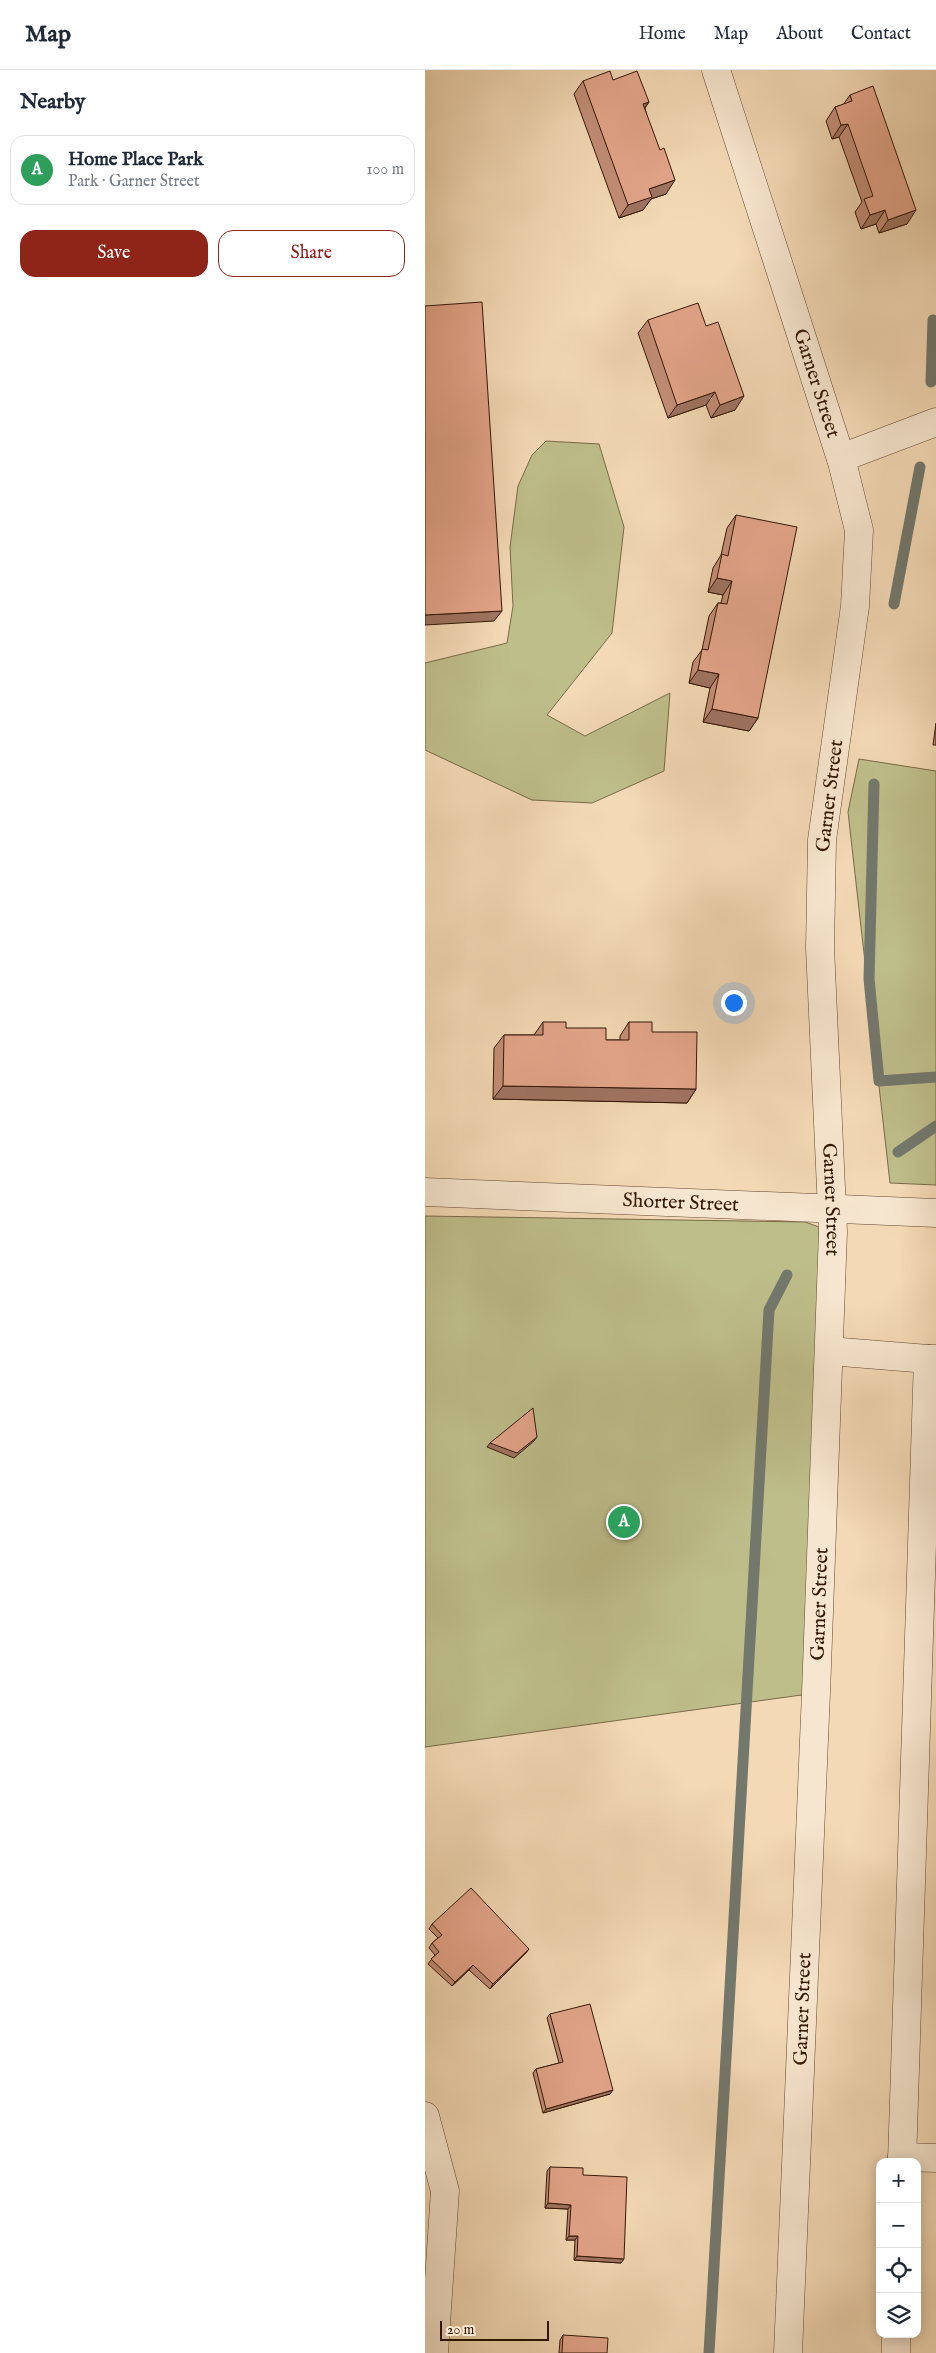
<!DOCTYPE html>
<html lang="en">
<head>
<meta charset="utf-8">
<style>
	body { margin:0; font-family:"IM FELL English",serif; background:#f6f6f7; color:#1f2937 }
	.controls { position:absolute; right:15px; bottom:15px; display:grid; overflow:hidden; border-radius:10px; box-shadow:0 2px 12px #0003 }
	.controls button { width:45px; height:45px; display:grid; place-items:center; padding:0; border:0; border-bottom:1px solid #e0e1e3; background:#fff; color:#1f2937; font:25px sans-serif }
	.scale { position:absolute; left:15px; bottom:12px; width:109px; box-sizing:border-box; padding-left:5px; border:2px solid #351706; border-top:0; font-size:14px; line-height:18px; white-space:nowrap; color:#351706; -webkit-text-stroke:4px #f7e6cf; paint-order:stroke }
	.you { position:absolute; left:308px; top:932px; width:18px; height:18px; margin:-12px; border:4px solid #fff; border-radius:50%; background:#1a73e8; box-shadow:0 0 0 8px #1a73e833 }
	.badge { display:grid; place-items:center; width:32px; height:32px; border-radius:50%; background:#8f2418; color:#fff; font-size:16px; font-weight:700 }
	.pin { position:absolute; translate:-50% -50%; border:2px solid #fff; box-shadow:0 1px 5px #0006 }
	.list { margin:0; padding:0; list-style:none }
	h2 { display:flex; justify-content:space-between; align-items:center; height:65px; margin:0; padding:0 20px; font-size:21px }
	h2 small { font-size:16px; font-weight:400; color:#747a83 }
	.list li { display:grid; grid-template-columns:32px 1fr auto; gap:15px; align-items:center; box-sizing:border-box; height:70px; margin:0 10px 10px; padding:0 10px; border:1px solid #e0e1e3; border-radius:15px }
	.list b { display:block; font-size:19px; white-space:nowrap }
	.list p { margin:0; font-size:16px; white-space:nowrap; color:#747a83 }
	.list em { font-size:16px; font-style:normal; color:#747a83 }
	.actions { display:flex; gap:10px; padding:15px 20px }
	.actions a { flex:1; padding:11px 0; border:1px solid #8f2418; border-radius:15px; text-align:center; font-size:18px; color:#8f2418 }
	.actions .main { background:#8f2418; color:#fff }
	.icon { flex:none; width:28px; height:28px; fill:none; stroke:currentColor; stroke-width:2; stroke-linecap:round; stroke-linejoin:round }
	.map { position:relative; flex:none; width:511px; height:2283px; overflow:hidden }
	header { display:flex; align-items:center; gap:30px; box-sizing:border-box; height:70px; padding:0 25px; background:#fff; border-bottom:1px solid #e0e1e3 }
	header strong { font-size:24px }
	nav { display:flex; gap:28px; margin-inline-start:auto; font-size:18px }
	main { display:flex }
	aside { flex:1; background:#fff }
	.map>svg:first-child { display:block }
	.green { fill:#bebe8b; stroke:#7a6a48 }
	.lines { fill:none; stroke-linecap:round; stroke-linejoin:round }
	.stream { stroke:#73786d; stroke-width:11 }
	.minor-casing { stroke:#644832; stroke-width:29 }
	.minor { stroke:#f7e6cf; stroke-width:28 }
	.wall { fill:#c38e77; stroke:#351706 }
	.shaded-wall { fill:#9f7461; stroke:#351706 }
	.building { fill:#e3a58a; stroke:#351706 }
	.labels { text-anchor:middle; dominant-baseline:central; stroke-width:4; stroke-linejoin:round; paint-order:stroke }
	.street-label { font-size:20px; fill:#351706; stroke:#f7e6cf }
</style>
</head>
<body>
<header>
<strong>Map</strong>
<nav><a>Home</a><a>Map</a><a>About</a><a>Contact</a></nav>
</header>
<main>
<aside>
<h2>Nearby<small></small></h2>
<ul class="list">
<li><span class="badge" style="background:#2e9e5b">A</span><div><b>Home Place Park</b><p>Park · Garner Street</p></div><em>100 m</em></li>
</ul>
<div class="actions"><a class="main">Save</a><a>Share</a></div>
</aside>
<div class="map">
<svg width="511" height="2283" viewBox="0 0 511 2283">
	<rect width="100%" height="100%" fill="#f3d9b5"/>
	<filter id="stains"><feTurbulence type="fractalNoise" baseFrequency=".004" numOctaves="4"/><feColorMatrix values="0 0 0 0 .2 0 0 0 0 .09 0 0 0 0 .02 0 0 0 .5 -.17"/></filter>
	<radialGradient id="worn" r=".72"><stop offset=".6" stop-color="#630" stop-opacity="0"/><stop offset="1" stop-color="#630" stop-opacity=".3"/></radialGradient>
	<!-- green -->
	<g class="green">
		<path d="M 121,371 L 174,374 L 199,457 L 187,563 L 122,645 L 160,666 L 245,623 L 239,701 L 167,733 L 107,730 L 0,680 L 0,593 L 82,573 L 88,536 L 85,477 L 93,416 L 107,385 Z"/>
		<path d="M 434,689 L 511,701 L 511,1115 L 465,1113 L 423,742 Z"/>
		<path d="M 0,1146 L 380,1152 L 408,1162 L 391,1623 L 0,1677 Z"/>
	</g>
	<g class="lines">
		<!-- stream -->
		<g class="stream">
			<path d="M 506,312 L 508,250"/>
			<path d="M 469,534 L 495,397"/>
			<path d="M 449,714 L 444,909 L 454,1011 L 511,1007"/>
			<path d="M 473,1082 L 511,1056"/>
			<path d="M 284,2283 L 344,1240 L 362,1205"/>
		</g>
		<!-- minor casing -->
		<g class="minor-casing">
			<g id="minor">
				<path id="s1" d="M 291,0 L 417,392 L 434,460 L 430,536 L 397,770 L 395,878 L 408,1162 L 391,1623 L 363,2283"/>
				<path d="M 416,388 L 511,352"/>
				<path id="s2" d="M 0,1122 L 511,1143"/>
				<path d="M 404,1281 L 503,1289"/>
				<path d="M 0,2046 L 20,2121 L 9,2283"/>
				<path d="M 477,2087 L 511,2088"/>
				<path d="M 477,2092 L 503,1289 L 511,1289"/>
				<path d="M 471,2283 L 471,2264"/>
			</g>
		</g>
		<!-- minor -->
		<use href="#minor" class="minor"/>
	</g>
	<!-- wall -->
	<g class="wall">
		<path d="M 158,11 L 224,32 L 220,38 L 241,124 L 226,129 L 218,140 L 194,148 L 149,24 Z"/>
		<path d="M 425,25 L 482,154 L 454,163 L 451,154 L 436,159 L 430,142 L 437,132 L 414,67 L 407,69 L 401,51 L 410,37 L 418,35 Z"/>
		<path d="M 223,250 L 310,340 L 286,348 L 281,335 L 243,348 L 213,263 Z"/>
		<path d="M 311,445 L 333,648 L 324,661 L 278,652 L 285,618 L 264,613 L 268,592 L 277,580 L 284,546 L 293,533 L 296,533 L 298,525 L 283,522 L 288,498 L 296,485 L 302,458 Z"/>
		<path d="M 511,653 L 511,675 L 508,675 Z"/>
		<path d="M 118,952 L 141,958 L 181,970 L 195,970 L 195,966 L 204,952 L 227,962 L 271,1019 L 262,1033 L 68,1029 L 69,978 L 79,965 L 109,965 Z"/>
		<path d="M 7,1854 L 101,1883 L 65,1919 L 44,1900 L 27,1916 L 3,1894 L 10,1885 L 4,1878 L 7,1873 L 13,1868 L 4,1859 Z"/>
		<path d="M 125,1944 L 185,2024 L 118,2043 L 108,2003 L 111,1999 L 134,1993 L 122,1948 Z"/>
		<path d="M 125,2097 L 158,2105 L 196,2193 L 149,2190 L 150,2170 L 141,2170 L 143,2139 L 120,2138 L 122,2101 Z"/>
		<path d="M 138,2265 L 182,2283 L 134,2283 L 135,2270 Z"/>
	</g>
	<!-- shaded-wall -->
	<g class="shaded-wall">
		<path d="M 224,32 L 214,45 L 218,34 Z"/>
		<path d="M 423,54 L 414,67 L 407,69 L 416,55 Z"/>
		<path d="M 250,110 L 241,124 L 226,129 L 218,140 L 194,148 L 203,135 L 224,119 Z"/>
		<path d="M 460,140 L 451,154 L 436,159 L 445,145 Z"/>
		<path d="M 491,140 L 482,154 L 454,163 L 463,150 Z"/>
		<path d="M 290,322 L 281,335 L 243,348 L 252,335 Z"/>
		<path d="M 319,326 L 310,340 L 286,348 L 295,335 Z"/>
		<path d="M 292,508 L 307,511 L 298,525 L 283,522 Z"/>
		<path d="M 77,541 L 69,551 L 0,555 L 0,545 Z"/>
		<path d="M 273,600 L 294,604 L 285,618 L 264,613 Z"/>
		<path d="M 287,639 L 333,648 L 324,661 L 278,652 Z"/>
		<path d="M 78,1016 L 271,1019 L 262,1033 L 68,1029 Z"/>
		<path d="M 112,1367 L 109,1371 L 89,1388 L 62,1377 L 65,1373 Z"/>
		<path d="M 104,1879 L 101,1883 L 65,1919 L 68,1914 Z"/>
		<path d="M 48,1895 L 44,1900 L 27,1916 L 30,1912 Z"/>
		<path d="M 188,2020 L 185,2024 L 118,2043 L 121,2039 Z"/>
		<path d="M 123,2133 L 146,2135 L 143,2139 L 120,2138 Z"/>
		<path d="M 144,2166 L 153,2166 L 150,2170 L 141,2170 Z"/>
		<path d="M 152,2186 L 199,2189 L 196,2193 L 149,2190 Z"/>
	</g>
	<!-- building -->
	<g class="building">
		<path d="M 185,1 L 188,10 L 212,1 L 224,32 L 218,34 L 235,80 L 239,78 L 250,110 L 224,119 L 227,127 L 203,135 L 158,11 Z"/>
		<path d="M 448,16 L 491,140 L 463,150 L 460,140 L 445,145 L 439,129 L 448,126 L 423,54 L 416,55 L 410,37 L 427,31 L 425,25 Z"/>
		<path d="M 57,232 L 77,541 L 0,545 L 0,236 Z"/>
		<path d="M 273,233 L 281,256 L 293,252 L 319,326 L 295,335 L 290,322 L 252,335 L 223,250 Z"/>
		<path d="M 311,445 L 372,457 L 333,648 L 287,639 L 294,604 L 273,600 L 277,579 L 283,580 L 293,533 L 302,534 L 307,511 L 292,508 L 297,484 L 303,486 Z"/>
		<path d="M 118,952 L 141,952 L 141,958 L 181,958 L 181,970 L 204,970 L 204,952 L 227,952 L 227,962 L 272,962 L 271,1019 L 78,1016 L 79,965 L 118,965 Z"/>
		<path d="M 108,1338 L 112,1367 L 92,1383 L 65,1373 Z"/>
		<path d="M 46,1818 L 104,1879 L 68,1914 L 48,1895 L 30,1912 L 6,1889 L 14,1882 L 7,1873 L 17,1865 L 7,1854 Z"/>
		<path d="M 165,1934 L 188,2020 L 121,2039 L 111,1999 L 138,1992 L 125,1944 Z"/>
		<path d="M 125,2097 L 158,2098 L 158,2105 L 202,2107 L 199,2189 L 152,2186 L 153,2166 L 144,2166 L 146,2135 L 123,2133 Z"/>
		<path d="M 138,2265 L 183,2268 L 182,2283 L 137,2283 Z"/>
	</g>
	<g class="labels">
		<!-- street labels -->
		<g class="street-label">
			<text stroke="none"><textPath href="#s1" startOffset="329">Garner Street</textPath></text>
			<text transform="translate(405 726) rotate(-83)">Garner Street</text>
			<text stroke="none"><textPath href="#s1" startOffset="1154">Garner Street</textPath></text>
			<text stroke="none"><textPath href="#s2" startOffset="256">Shorter Street</textPath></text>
			<text transform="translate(395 1534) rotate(-88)">Garner Street</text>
			<text transform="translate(378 1939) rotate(-88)">Garner Street</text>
		</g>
	</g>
	<rect width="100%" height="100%" filter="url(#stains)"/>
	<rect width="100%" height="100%" fill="url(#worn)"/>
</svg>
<div class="controls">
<button>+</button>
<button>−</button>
<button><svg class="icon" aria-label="locate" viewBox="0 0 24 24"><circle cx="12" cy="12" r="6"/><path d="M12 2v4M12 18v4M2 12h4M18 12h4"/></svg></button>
<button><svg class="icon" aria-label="layers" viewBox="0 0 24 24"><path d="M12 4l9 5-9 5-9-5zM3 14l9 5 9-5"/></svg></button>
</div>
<div class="scale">20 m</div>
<div class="you"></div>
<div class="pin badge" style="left:199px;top:1452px;background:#2e9e5b">A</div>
</div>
</main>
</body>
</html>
